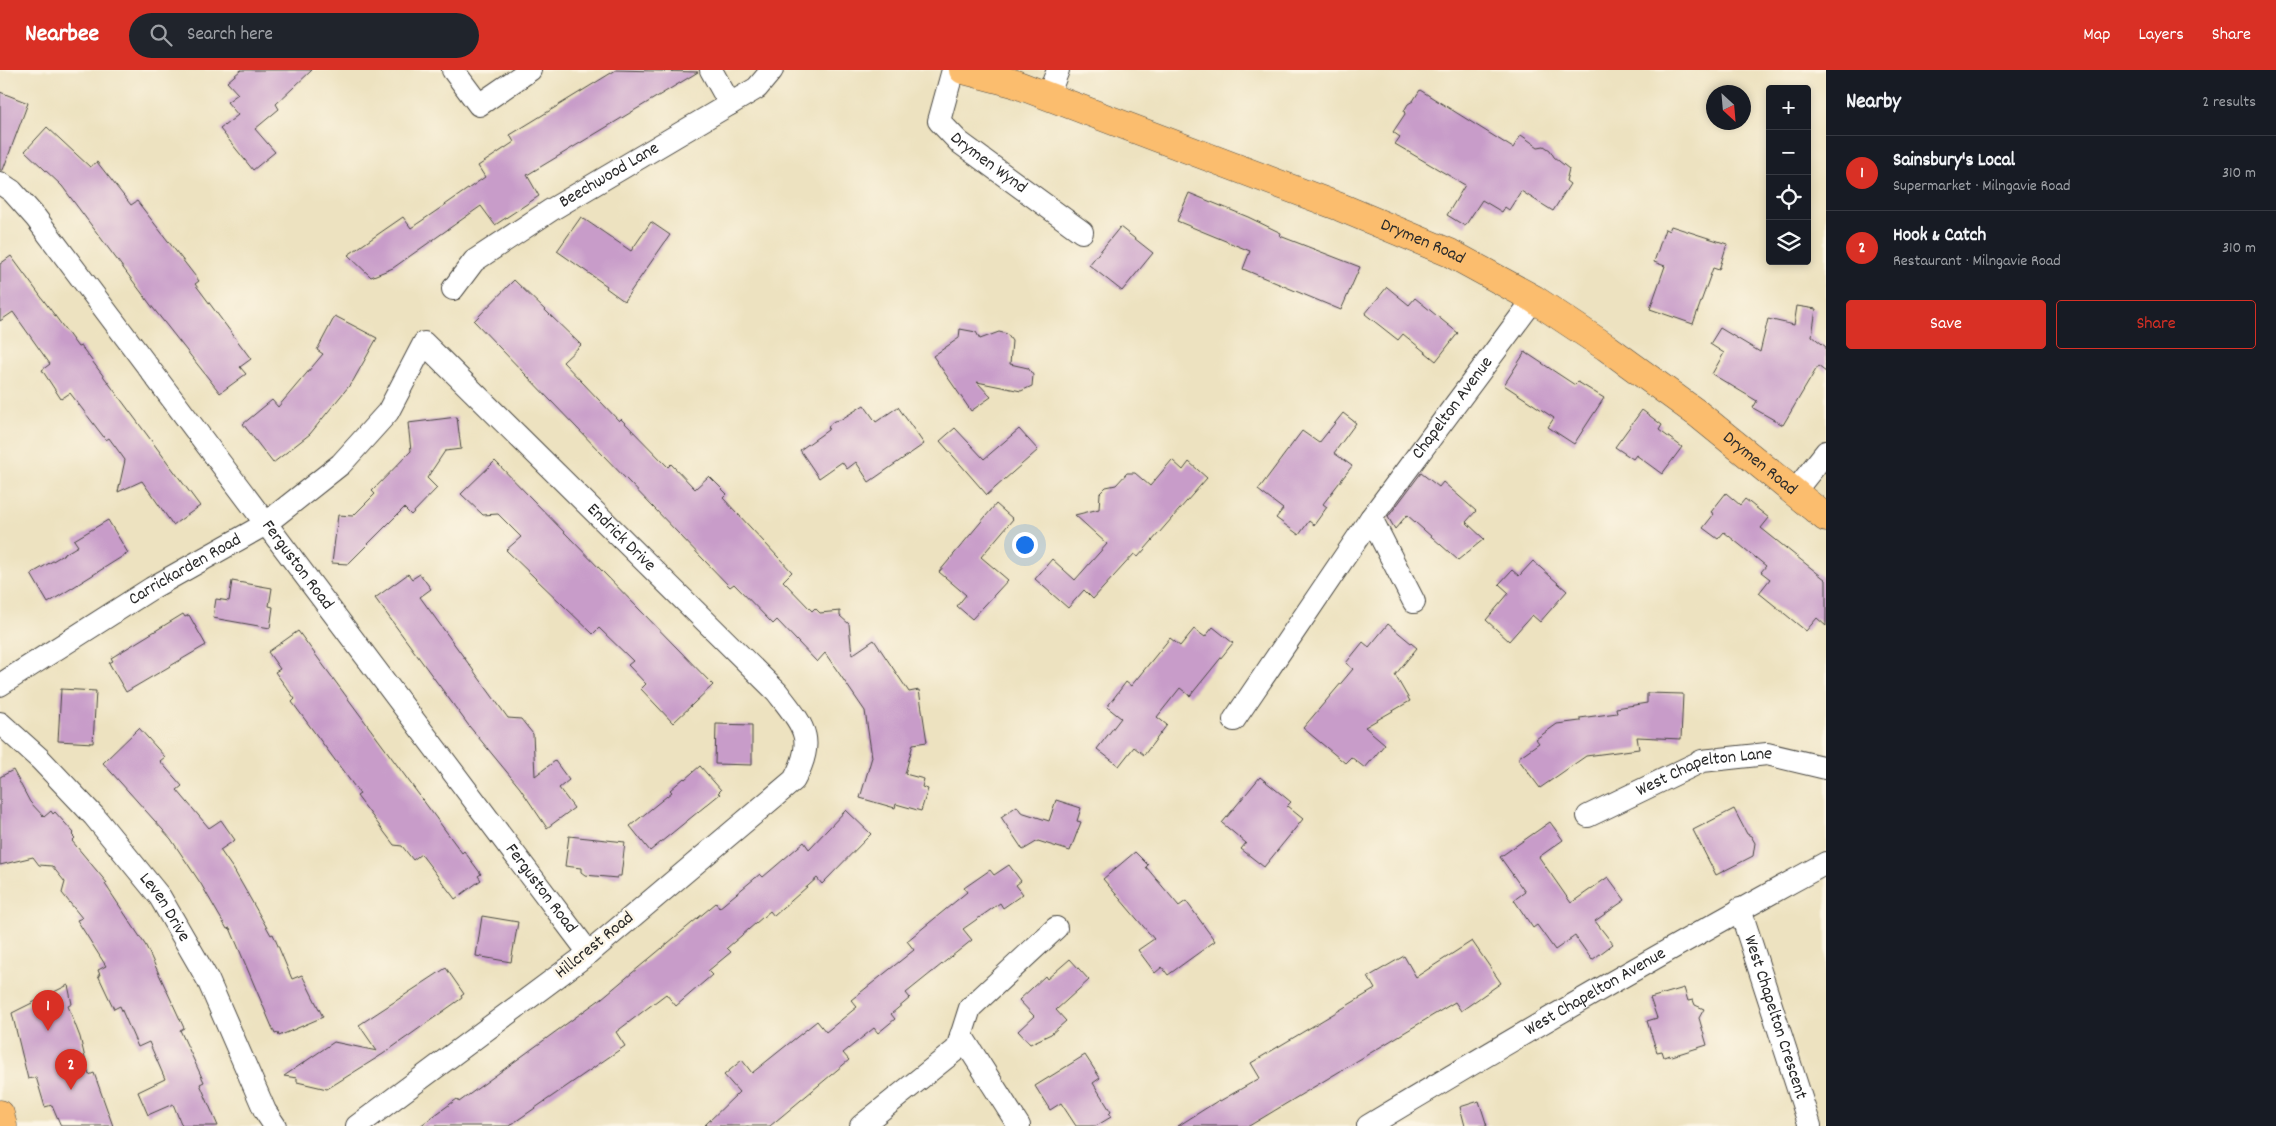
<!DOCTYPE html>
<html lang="en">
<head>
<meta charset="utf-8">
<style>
	body { margin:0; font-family:Dekko,sans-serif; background:#20242c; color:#f1f3f6 }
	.controls { position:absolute; right:15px; top:15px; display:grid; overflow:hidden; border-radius:5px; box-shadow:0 2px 8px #0003 }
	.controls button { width:45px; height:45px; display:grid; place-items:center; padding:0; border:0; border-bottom:1px solid #363941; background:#171b24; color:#f1f3f6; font:25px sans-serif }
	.compass { position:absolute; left:1706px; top:15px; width:45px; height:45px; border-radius:50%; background:#171b24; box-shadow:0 2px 8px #0003; rotate:154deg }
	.you { position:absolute; left:1024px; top:474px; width:18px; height:18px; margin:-12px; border:4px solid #fff; border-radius:50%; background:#1a73e8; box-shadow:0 0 0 8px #1a73e833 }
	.badge { display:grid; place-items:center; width:32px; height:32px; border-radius:50%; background:#d93025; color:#fff; font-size:16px; font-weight:700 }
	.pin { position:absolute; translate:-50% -41px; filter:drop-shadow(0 1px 2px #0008) }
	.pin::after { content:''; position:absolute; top:26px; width:18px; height:15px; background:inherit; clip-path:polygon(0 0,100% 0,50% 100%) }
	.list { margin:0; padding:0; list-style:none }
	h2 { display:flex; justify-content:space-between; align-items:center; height:65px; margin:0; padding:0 20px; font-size:21px }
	h2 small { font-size:16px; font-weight:400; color:#9ea1a6 }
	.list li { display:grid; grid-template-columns:32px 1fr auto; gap:15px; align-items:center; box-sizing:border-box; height:75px; padding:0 20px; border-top:1px solid #363941 }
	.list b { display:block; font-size:19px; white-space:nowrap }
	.list p { margin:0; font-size:16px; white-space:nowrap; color:#9ea1a6 }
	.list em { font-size:16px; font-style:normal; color:#9ea1a6 }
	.actions { display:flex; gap:10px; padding:15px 20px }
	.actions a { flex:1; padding:11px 0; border:1px solid #d93025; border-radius:5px; text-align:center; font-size:18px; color:#d93025 }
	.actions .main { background:#d93025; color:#fff }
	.icon { flex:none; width:28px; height:28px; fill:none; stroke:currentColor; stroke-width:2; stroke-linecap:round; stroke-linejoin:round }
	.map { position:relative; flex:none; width:1826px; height:1056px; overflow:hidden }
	header { display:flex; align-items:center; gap:30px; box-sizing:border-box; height:70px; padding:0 25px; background:#d93025; color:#fff }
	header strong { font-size:24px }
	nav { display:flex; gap:28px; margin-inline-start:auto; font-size:18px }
	.search { width:350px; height:45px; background:#20242c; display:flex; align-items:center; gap:12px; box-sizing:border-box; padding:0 18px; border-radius:28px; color:#9ea1a6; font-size:19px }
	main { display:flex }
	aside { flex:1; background:#171b24 }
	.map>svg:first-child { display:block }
	.building { fill:#c89cc9 }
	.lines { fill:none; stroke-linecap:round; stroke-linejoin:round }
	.minor-casing { stroke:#484641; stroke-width:24 }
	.primary-casing { stroke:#484641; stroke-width:29 }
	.minor { stroke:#fff; stroke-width:22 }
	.primary { stroke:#fbbd6e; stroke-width:28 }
	.labels { text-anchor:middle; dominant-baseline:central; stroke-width:5; stroke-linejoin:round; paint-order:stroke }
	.street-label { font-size:18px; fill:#2b2b2b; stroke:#fcf5e5 }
</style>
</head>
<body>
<header>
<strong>Nearbee</strong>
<div class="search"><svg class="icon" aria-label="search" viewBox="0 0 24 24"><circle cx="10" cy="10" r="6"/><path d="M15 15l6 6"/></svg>Search here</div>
<nav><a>Map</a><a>Layers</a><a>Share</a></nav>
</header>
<main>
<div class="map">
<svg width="1826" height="1056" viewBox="0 0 1826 1056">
	<rect width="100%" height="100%" fill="#fcf5e5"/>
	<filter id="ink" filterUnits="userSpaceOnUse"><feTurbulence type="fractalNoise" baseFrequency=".02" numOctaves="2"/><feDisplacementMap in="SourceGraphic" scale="10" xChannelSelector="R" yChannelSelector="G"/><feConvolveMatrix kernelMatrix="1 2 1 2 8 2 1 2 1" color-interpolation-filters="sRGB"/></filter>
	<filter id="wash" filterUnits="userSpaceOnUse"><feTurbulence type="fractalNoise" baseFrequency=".0096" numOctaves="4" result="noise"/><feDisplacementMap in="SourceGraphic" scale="20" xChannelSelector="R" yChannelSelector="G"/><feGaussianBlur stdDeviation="1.12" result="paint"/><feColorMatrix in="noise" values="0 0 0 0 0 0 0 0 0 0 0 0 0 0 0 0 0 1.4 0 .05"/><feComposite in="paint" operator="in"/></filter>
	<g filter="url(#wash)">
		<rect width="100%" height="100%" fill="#ede2c0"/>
		<g id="blocks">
			<!-- building -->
			<g class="building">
				<path d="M 241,0 L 312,0 L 276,34 L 279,39 L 255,59 L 275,82 L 253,100 L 220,59 L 238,45 L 227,32 L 238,24 L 227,12 Z"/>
				<path d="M 616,0 L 698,2 L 527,105 L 539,126 L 495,155 L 481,136 L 393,198 L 371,207 L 348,185 L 403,147 L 411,158 L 442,137 L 485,107 L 478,96 L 514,72 L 510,65 Z"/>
				<path d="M 1420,20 L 1513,78 L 1521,65 L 1538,77 L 1544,76 L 1550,80 L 1554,87 L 1569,99 L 1566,111 L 1570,114 L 1553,141 L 1521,121 L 1509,140 L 1505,137 L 1502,142 L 1482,130 L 1465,156 L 1447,145 L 1465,115 L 1395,74 L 1400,67 L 1393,62 L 1405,44 L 1404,41 L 1408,34 L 1413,31 Z"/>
				<path d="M 0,22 L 28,33 L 3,100 L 0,100 Z"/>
				<path d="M 47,57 L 90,97 L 97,92 L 131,135 L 137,131 L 199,211 L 195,214 L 251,289 L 240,297 L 246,304 L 220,323 L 153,238 L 62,116 L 25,81 Z"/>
				<path d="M 1189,123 L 1248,147 L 1281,163 L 1280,166 L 1360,197 L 1341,240 L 1243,199 L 1250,181 L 1177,151 Z"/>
				<path d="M 581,147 L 631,181 L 651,152 L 670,165 L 624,231 L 606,218 L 607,216 L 557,181 Z"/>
				<path d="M 1671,156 L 1727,174 L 1719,200 L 1713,198 L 1693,254 L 1650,239 L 1665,196 L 1654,192 L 1665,159 L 1669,161 Z"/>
				<path d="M 1120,157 L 1153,183 L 1122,221 L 1089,195 Z"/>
				<path d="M 11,186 L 78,277 L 81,276 L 200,436 L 173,455 L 142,411 L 118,422 L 125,390 L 109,368 L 106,370 L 70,323 L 61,329 L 42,300 L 50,294 L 13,242 L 0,251 L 0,194 Z"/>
				<path d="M 514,210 L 581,275 L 563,292 L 619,351 L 621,349 L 668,397 L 671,394 L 695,419 L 709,406 L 727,424 L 723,428 L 792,502 L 783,511 L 812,541 L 815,538 L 820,543 L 840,541 L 840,546 L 849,554 L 852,585 L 874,570 L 909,622 L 919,620 L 927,672 L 913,674 L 905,704 L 924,709 L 922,717 L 928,719 L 921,741 L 896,734 L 895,738 L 860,728 L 872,687 L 865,641 L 825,583 L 817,592 L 777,550 L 773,554 L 734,514 L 730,517 L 474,251 Z"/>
				<path d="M 1387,217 L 1409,235 L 1415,228 L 1458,263 L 1436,291 L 1403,264 L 1398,270 L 1365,244 Z"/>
				<path d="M 1797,236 L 1816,239 L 1812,266 L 1826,277 L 1826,302 L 1818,296 L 1783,355 L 1753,338 L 1757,331 L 1712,304 L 1724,283 L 1710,274 L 1720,258 L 1760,282 L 1768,249 L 1794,255 Z"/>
				<path d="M 335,246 L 377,268 L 353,311 L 310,364 L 273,393 L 243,354 L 272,330 L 278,337 L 323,284 L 317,280 Z"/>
				<path d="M 960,259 L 976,262 L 980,269 L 999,262 L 1007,264 L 1012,271 L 1010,294 L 1028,298 L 1033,305 L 1032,316 L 1021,321 L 977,312 L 991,327 L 971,341 L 933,286 L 959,268 Z"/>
				<path d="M 1525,282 L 1575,315 L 1578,312 L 1604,328 L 1574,374 L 1548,357 L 1554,348 L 1504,315 Z"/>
				<path d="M 864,335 L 876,352 L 898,337 L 924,374 L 869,412 L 856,392 L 847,399 L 842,392 L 819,408 L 800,380 L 828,360 L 829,355 L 834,351 L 840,350 Z"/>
				<path d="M 1642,340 L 1662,355 L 1659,360 L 1682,377 L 1662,404 L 1636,385 L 1633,389 L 1615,377 Z"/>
				<path d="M 1343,343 L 1356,353 L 1334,383 L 1352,396 L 1323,434 L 1327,437 L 1314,455 L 1309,451 L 1299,465 L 1276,448 L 1283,439 L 1258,420 L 1302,361 L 1319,373 Z"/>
				<path d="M 457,347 L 461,379 L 445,381 L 427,408 L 437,418 L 411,445 L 404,438 L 348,494 L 332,493 L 338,445 L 353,446 L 375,424 L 372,421 L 411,381 L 408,353 Z"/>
				<path d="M 955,358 L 984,389 L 1019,359 L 1038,380 L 987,425 L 940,371 Z"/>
				<path d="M 1172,390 L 1183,400 L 1189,392 L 1207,408 L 1138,487 L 1134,484 L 1093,529 L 1084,520 L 1068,538 L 1035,509 L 1052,489 L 1075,510 L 1107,474 L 1075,445 L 1099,439 L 1100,423 L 1106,417 L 1116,415 L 1127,403 L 1135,403 L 1150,416 Z"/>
				<path d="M 495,391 L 713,615 L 673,653 L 641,619 L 646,614 L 628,595 L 633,591 L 599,558 L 593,564 L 506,480 L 521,467 L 498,444 L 483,445 L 461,424 Z"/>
				<path d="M 1421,403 L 1439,417 L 1443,412 L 1476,441 L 1466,452 L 1484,469 L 1458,490 L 1407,445 L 1395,459 L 1388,447 Z"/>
				<path d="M 1726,423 L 1740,435 L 1745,429 L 1769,448 L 1761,458 L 1826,510 L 1826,556 L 1817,548 L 1806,561 L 1759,523 L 1770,509 L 1761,502 L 1766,496 L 1724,462 L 1718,469 L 1703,458 L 1714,444 L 1711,442 Z"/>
				<path d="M 996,434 L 1013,449 L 981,487 L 1008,510 L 972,549 L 957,536 L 966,525 L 939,502 Z"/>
				<path d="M 108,450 L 128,483 L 48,533 L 31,504 L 78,476 L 74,470 Z"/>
				<path d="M 1533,491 L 1567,521 L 1540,552 L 1532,545 L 1509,571 L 1486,550 L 1509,523 L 1499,514 L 1512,500 L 1519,506 Z"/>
				<path d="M 408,504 L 412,509 L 420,504 L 431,519 L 420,527 L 508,648 L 521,649 L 533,664 L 535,706 L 555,691 L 569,710 L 559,718 L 574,738 L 547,758 L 520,718 L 469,656 L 375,528 Z"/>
				<path d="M 232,511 L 272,518 L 269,536 L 273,537 L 270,558 L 213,548 L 216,529 L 229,531 Z"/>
				<path d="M 183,544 L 185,547 L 189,545 L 206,575 L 126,622 L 109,593 L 113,591 L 111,588 Z"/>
				<path d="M 1388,554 L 1417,578 L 1395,605 L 1410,631 L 1365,657 L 1385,674 L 1365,698 L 1351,687 L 1345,693 L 1303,658 L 1353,599 L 1346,593 L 1363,572 L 1369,577 Z"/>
				<path d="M 1213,557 L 1233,573 L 1190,626 L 1180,618 L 1157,647 L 1167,655 L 1144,685 L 1134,677 L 1119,696 L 1097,679 L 1121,648 L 1107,637 L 1126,612 L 1131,616 L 1170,568 L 1180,576 L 1194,559 L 1205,567 Z"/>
				<path d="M 298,561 L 462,783 L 464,781 L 481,804 L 478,806 L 481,810 L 455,829 L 421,784 L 413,790 L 402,776 L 394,775 L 391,771 L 357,726 L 360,724 L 292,632 L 295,629 L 275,602 L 280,599 L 268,582 Z"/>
				<path d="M 61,619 L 96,621 L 93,673 L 58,671 Z"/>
				<path d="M 1647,623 L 1683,624 L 1681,669 L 1637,667 L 1639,679 L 1586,686 L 1540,718 L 1519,690 L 1519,687 L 1539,673 L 1536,669 L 1557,654 L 1580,651 L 1580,648 L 1617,643 L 1616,638 L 1647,633 Z"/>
				<path d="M 716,654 L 752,655 L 752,695 L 715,694 Z"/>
				<path d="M 139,658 L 165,687 L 160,691 L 182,716 L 177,720 L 209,758 L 221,750 L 235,770 L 220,780 L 234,800 L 271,865 L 273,864 L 292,909 L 302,905 L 323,947 L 279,966 L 278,963 L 275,964 L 230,858 L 227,859 L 201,814 L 171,769 L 103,693 Z"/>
				<path d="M 700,696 L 721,720 L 718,723 L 720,724 L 650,781 L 630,756 L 672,722 L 670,720 L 684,708 L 685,709 Z"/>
				<path d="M 13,700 L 30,732 L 44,747 L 51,741 L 53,744 L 55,742 L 74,763 L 72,765 L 75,768 L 72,771 L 107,813 L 105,814 L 146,876 L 184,958 L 180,960 L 204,1012 L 200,1014 L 218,1056 L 182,1056 L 173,1034 L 148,1045 L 138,1022 L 165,1009 L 149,972 L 138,977 L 120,936 L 114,939 L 98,905 L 100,905 L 98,900 L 106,896 L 77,850 L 82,848 L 62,823 L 65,812 L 52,796 L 39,795 L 33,787 L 0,795 L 0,707 Z"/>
				<path d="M 1260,707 L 1291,732 L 1287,736 L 1303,749 L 1264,797 L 1241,779 L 1246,773 L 1222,753 Z"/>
				<path d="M 1056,730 L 1081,738 L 1077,751 L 1081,752 L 1070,781 L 1038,771 L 1023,780 L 1001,747 L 1017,736 L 1021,742 L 1049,751 Z"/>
				<path d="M 1734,739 L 1747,764 L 1751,766 L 1755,773 L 1753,786 L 1716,805 L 1693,760 Z"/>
				<path d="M 846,740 L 871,764 L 822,814 L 817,808 L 774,846 L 770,841 L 727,878 L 731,882 L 708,901 L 712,905 L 676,936 L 666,924 L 616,962 L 625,976 L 509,1056 L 420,1056 L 457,1029 L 459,1032 L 602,928 L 716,833 L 719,838 L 760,804 L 763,807 L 804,772 L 809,779 Z"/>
				<path d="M 1550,752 L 1563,770 L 1539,787 L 1571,833 L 1608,807 L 1625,830 L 1595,851 L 1613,874 L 1592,890 L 1575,866 L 1555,880 L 1537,855 L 1533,858 L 1514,830 L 1525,822 L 1500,787 Z"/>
				<path d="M 569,766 L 625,772 L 621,806 L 617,806 L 617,808 L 585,805 L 581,802 L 581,798 L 565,796 Z"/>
				<path d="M 1135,782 L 1148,795 L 1146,797 L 1179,836 L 1186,831 L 1215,871 L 1168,905 L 1162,897 L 1155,903 L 1138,880 L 1154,869 L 1103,809 Z"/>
				<path d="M 1009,795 L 1021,811 L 1016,815 L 1023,824 L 1003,838 L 1000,833 L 963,859 L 972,870 L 906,923 L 910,928 L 891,944 L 895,949 L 878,963 L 874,958 L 843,983 L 849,990 L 770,1056 L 704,1056 L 739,1022 L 724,1005 L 742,990 L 752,1003 L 817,951 L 826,962 L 857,937 L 851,930 L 914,880 L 907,871 L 967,822 L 964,818 L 990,800 L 994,805 Z"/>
				<path d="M 482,846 L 518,852 L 511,892 L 476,886 Z"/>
				<path d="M 1472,871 L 1501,913 L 1461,941 L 1455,932 L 1249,1056 L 1178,1056 L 1219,1030 L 1220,1031 L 1260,1008 L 1251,993 L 1375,919 L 1368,907 L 1404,886 L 1416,907 Z"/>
				<path d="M 1070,889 L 1089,910 L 1056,940 L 1066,951 L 1051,964 L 1030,974 L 1018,961 L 1034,946 L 1019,930 L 1045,906 L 1047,909 Z"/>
				<path d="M 446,898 L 464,924 L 461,926 L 462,928 L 383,984 L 327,1019 L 297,1012 L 297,1008 L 284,1006 L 334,972 L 377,981 L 359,955 Z"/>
				<path d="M 68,915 L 72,934 L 68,936 L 80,967 L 89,1005 L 94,1003 L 113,1056 L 61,1056 L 52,1035 L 45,1037 L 36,1007 L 28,1009 L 12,943 Z"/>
				<path d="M 1684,918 L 1688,931 L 1693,930 L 1695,935 L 1704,939 L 1699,948 L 1707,975 L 1669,987 L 1669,985 L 1664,987 L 1662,981 L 1657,982 L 1647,951 L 1657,948 L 1650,928 Z"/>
				<path d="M 1085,985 L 1100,1008 L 1093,1013 L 1111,1042 L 1109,1044 L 1111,1047 L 1096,1056 L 1076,1056 L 1061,1033 L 1050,1040 L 1035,1016 Z"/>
				<path d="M 1479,1031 L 1487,1056 L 1465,1056 L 1460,1037 Z"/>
			</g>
		</g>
	</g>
	<g filter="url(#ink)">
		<use href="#blocks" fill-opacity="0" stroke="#484641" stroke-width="1"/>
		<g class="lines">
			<!-- minor casing -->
			<g class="minor-casing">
				<g id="minor">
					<path d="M 453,0 L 479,35 L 530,0"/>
					<path d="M 711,0 L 730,34"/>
					<path id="s1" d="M 953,0 L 939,51 L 959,72 L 1082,162"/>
					<path d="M 1048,26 L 1058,0"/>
					<path id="s2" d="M 0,113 L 12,121 L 36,148 L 589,883"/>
					<path id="s3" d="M 453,219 L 474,191 L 551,140 L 757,18 L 772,0"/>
					<path d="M 1795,421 L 1826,382"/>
					<path d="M 1371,448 L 1414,532"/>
					<path id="s4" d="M 0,615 L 152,518 L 264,455 L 341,394 L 388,342 L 424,273 L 777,622 C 803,656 817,668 794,710 L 589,883 L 357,1056"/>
					<path id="s5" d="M 1234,650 L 1371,448 L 1534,229"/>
					<path id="s6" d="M 0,653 L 40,689 L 94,746 L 160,827 L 208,910 L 265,1041 L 275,1056"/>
					<path id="s7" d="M 1588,746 L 1702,691 L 1767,684 L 1826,698"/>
					<path id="s8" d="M 1740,839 L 1810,1056"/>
					<path d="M 961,965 L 1019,1056"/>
					<path d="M 861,1056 L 957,979 L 970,938 L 1056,858"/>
					<path id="s9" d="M 1368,1056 C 1519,965 1671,877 1826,793"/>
				</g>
			</g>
			<!-- primary casing -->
			<g class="primary-casing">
				<g id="primary">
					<path id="s10" d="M 963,0 L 1013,13 L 1340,137 L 1450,183 L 1534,229 L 1606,277 L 1698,344 L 1826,448"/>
					<path d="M 0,1044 L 3,1056"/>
				</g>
			</g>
			<!-- minor -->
			<use href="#minor" class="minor"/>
			<!-- primary -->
			<use href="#primary" class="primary"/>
		</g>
	</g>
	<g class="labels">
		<!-- street labels -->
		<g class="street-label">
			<text stroke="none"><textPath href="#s1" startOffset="118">Drymen Wynd</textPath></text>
			<text stroke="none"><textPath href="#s3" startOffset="195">Beechwood Lane</textPath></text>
			<text stroke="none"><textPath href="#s10" startOffset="491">Drymen Road</textPath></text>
			<text stroke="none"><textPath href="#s5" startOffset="381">Chapelton Avenue</textPath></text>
			<text stroke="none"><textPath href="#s10" startOffset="896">Drymen Road</textPath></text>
			<text stroke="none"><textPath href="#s4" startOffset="832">Endrick Drive</textPath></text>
			<text stroke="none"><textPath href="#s2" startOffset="485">Ferguston Road</textPath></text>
			<text stroke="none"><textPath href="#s4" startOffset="218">Carrickarden Road</textPath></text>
			<text stroke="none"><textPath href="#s7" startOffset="126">West Chapelton Lane</textPath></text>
			<text stroke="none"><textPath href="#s2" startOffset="890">Ferguston Road</textPath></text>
			<text stroke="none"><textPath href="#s6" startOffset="248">Leven Drive</textPath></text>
			<text transform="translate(595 876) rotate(-39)">Hillcrest Road</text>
			<text stroke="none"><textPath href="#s9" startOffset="264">West Chapelton Avenue</textPath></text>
			<text stroke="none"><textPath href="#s8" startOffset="114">West Chapelton Crescent</textPath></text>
		</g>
	</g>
</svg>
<div class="controls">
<button>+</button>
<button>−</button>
<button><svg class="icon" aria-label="locate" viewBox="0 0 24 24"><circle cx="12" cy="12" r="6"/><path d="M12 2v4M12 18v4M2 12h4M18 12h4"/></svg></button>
<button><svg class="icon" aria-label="layers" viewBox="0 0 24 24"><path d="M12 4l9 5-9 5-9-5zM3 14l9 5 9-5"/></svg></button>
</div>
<svg class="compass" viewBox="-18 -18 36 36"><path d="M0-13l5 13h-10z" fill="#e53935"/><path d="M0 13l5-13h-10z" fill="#9ea1a6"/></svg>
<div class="you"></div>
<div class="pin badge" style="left:48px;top:961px">1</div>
<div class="pin badge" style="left:71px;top:1020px">2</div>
</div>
<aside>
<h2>Nearby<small>2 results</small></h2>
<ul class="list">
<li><span class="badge">1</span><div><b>Sainsbury's Local</b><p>Supermarket · Milngavie Road</p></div><em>310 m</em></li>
<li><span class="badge">2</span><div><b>Hook &amp; Catch</b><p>Restaurant · Milngavie Road</p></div><em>310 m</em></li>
</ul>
<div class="actions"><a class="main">Save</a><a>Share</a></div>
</aside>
</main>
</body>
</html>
